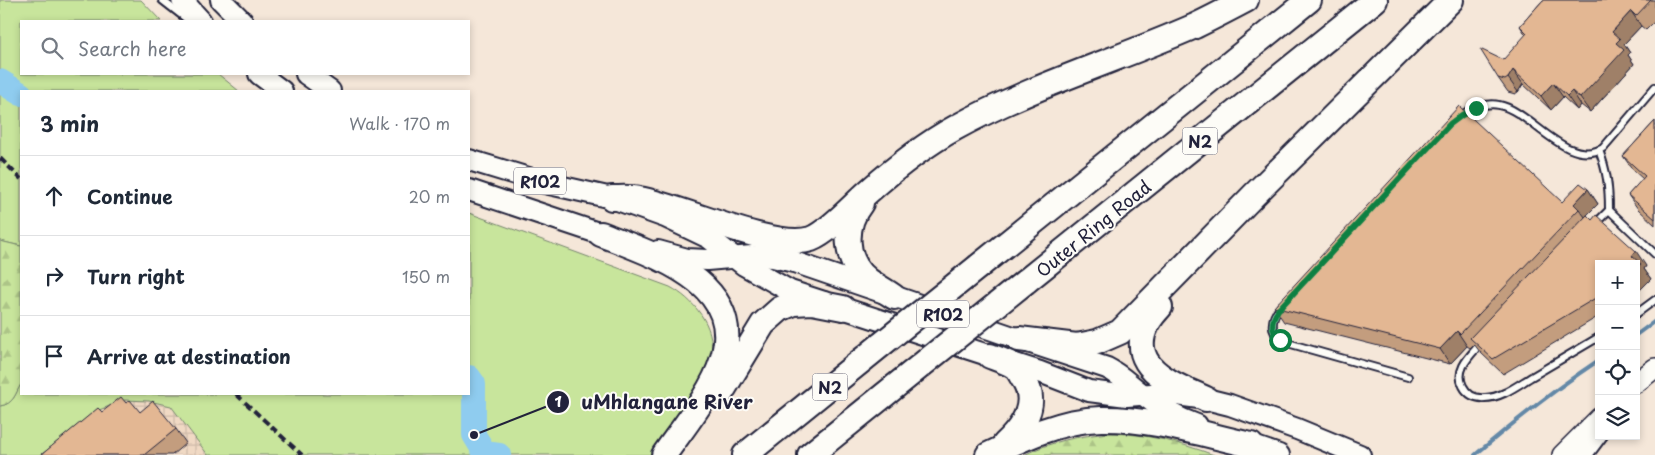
<!DOCTYPE html>
<html lang="en">
<head>
<meta charset="utf-8">
<style>
	body { margin:0; font-family:"Playpen Sans",sans-serif; background:#f2f2f3; color:#1f2937 }
	.controls { position:absolute; right:15px; bottom:15px; display:grid; overflow:hidden; border-radius:0px; box-shadow:0 2px 8px #0003 }
	.controls button { width:45px; height:45px; display:grid; place-items:center; padding:0; border:0; border-bottom:1px solid #e0e1e3; background:#fff; color:#1f2937; font:25px sans-serif }
	.stop { position:absolute; width:15px; height:15px; margin:-11px; border:4px solid #0b8043; border-radius:50%; background:#fff }
	.stop.end { background:#0b8043; border-color:#fff; box-shadow:0 1px 5px #0008 }
	.list { margin:0; padding:0; list-style:none }
	h2 { display:flex; justify-content:space-between; align-items:center; height:65px; margin:0; padding:0 20px; font-size:21px }
	h2 small { font-size:16px; font-weight:400; color:#747a83 }
	.list li { display:grid; grid-template-columns:32px 1fr auto; gap:15px; align-items:center; box-sizing:border-box; height:80px; padding:0 20px; border-top:1px solid #e0e1e3 }
	.list b { display:block; font-size:19px; white-space:nowrap }
	.list em { font-size:16px; font-style:normal; color:#747a83 }
	.icon { flex:none; width:28px; height:28px; fill:none; stroke:currentColor; stroke-width:2; stroke-linecap:round; stroke-linejoin:round }
	.map { position:relative; flex:none; width:1655px; height:455px; overflow:hidden }
	.search { position:absolute; background:#fff; box-shadow:0 2px 8px #0003; left:20px; top:20px; width:450px; height:55px; display:flex; align-items:center; gap:12px; box-sizing:border-box; padding:0 18px; border-radius:0px; color:#747a83; font-size:19px }
	.panel { position:absolute; background:#fff; box-shadow:0 2px 8px #0003; left:20px; top:90px; width:450px; height:305px; border-radius:0px }
	.map>svg:first-child { display:block }
	.industrial { fill:url(#industrial-grid) }
	.green { fill:#c8e59c; stroke:#75846c }
	.forest { fill:url(#forest-firs); stroke:#75846c }
	.lines { fill:none; stroke-linecap:round; stroke-linejoin:round }
	.stream { stroke:#6388a7; stroke-width:4 }
	.river { stroke:#8fccef; stroke-width:24 }
	.lane-casing { stroke:#22223b; stroke-width:10 }
	.secondary-casing { stroke:#22223b; stroke-width:22 }
	.primary-casing { stroke:#22223b; stroke-width:24 }
	.highway-casing { stroke:#22223b; stroke-width:28 }
	.lane { stroke:#fdfcf7; stroke-width:6 }
	.secondary { stroke:#fdfcf7; stroke-width:19 }
	.primary { stroke:#fdfcf7; stroke-width:20 }
	.highway { stroke:#fdfcf7; stroke-width:24 }
	.rail { stroke:#22223b; stroke-width:4; stroke-dasharray:8 4; stroke-linecap:butt }
	.highway-bridge-casing { stroke:#22223b; stroke-width:28; stroke-linecap:butt }
	.highway-bridge { stroke:#fdfcf7; stroke-width:24 }
	.wall { fill:#c39d7e; stroke:#22223b }
	.shaded-wall { fill:#9f8067; stroke:#22223b }
	.building { fill:#e3b793; stroke:#22223b }
	.route { stroke:#0b8043; stroke-width:6 }
	.labels { text-anchor:middle; dominant-baseline:central; stroke-width:4; stroke-linejoin:round; paint-order:stroke }
	.shield { fill:#fdfcf7; stroke:#646373; stroke-width:1 }
	.shield-label { font-size:16px; font-weight:bold; fill:#22223b }
	.street-label { font-size:18px; fill:#22223b; stroke:#fdfcf7 }
	.leader { fill:none; stroke:#22223b; stroke-width:2 }
	.callout-dot { fill:#22223b; stroke:#fdfcf7; stroke-width:2 }
	.mark-label { font-size:15px; text-anchor:middle; font-weight:bold; fill:#fff }
	.callout-label { font-size:19px; text-anchor:middle; font-weight:bold; fill:#22223b; stroke:#fdfcf7; stroke-width:4; stroke-linejoin:round; paint-order:stroke }
</style>
</head>
<body>
<div class="map">
<svg width="1655" height="455" viewBox="0 0 1655 455">
	<defs>
		<pattern id="industrial-grid" width="8" height="8" patternUnits="userSpaceOnUse" patternTransform="scale(1.25)"><rect width="8" height="8" fill="#f0d9c4"/><path d="M0 4h8M4 0v8" fill="none" stroke="#cebaa9"/></pattern>
		<pattern id="forest-firs" width="22" height="20" patternUnits="userSpaceOnUse" patternTransform="scale(1.25)"><rect width="22" height="20" fill="#c8e59c"/><path d="M5 1l3.5 6h-7zM16 11l3.5 6h-7z" fill="#acc487"/></pattern>
	</defs>
	<rect width="100%" height="100%" fill="#f5e7d9"/>
	<filter id="ink" filterUnits="userSpaceOnUse"><feTurbulence type="fractalNoise" baseFrequency=".02" numOctaves="2"/><feDisplacementMap in="SourceGraphic" scale="10" xChannelSelector="R" yChannelSelector="G"/><feConvolveMatrix kernelMatrix="1 2 1 2 8 2 1 2 1" color-interpolation-filters="sRGB"/></filter>
	<g filter="url(#ink)">
		<!-- industrial -->
		<path class="industrial" d="M 125,400 L 149,401 L 171,406 L 208,455 L 41,455 L 94,412 Z"/>
		<!-- green -->
		<g class="green">
			<path d="M 0,0 L 141,0 L 161,21 L 21,21 L 21,74 L 218,74 L 239,91 L 21,91 L 21,246 L 0,241 Z"/>
			<path d="M 469,213 L 670,287 C 693,299 716,326 711,355 C 706,384 669,432 650,455 L 208,455 L 171,406 L 149,401 L 125,400 L 94,412 L 41,455 L 0,455 L 0,406 C 14,404 15,394 21,384 L 21,394 L 469,394 Z"/>
		</g>
		<!-- forest -->
		<g class="forest">
			<path d="M 0,241 L 21,246 L 21,384 C 15,394 14,404 0,406 Z"/>
			<path d="M 1109,433 C 1148,434 1178,442 1214,455 L 1024,455 C 1051,441 1080,436 1109,433 Z"/>
		</g>
		<g class="lines">
			<!-- stream -->
			<g class="stream">
				<path d="M 1636,335 L 1655,321"/>
				<path d="M 1475,455 C 1515,421 1555,389 1599,360"/>
			</g>
			<!-- river -->
			<g class="river">
				<path d="M 0,81 L 21,94"/>
				<path d="M 469,377 L 474,384 L 474,435 L 485,453 L 499,455"/>
			</g>
			<!-- lane casing -->
			<g class="lane-casing">
				<g id="lane">
					<path d="M 162,0 L 189,21"/>
					<path d="M 1459,117 C 1469,109 1486,102 1499,105 C 1531,111 1567,169 1603,148 L 1655,87"/>
					<path d="M 1609,210 L 1655,254"/>
					<path d="M 1595,224 L 1609,210 C 1609,187 1607,171 1599,150"/>
					<path d="M 1281,306 C 1270,319 1269,333 1284,342 L 1408,377"/>
					<path d="M 1636,314 L 1655,300"/>
					<path d="M 1481,343 C 1471,355 1454,369 1463,386 C 1467,394 1475,399 1485,398 C 1502,398 1519,384 1533,376 C 1555,363 1577,350 1599,337"/>
				</g>
			</g>
			<!-- secondary casing -->
			<g class="secondary-casing">
				<g id="secondary">
					<path d="M 1636,383 L 1655,368"/>
					<path d="M 1562,455 L 1599,418"/>
				</g>
			</g>
			<!-- primary casing -->
			<g class="primary-casing">
				<g id="primary">
					<path d="M 182,0 L 201,21"/>
					<path d="M 221,0 L 242,21"/>
					<path d="M 259,74 L 282,91"/>
					<path d="M 306,74 L 330,91"/>
					<path d="M 469,160 L 545,183 L 612,198 L 665,217 L 709,238 L 744,265 L 790,291 L 1040,372 L 1089,391 L 1127,396 L 1163,393 L 1206,399 L 1230,405 L 1297,429 L 1360,455"/>
					<path d="M 469,190 L 616,239"/>
					<path d="M 658,251 L 687,259 L 707,260 L 752,256 L 773,257 L 794,262 L 1019,339 L 1107,368 C 1121,375 1130,385 1142,394 C 1158,407 1177,418 1197,425"/>
					<path d="M 1236,440 L 1279,455"/>
					<path d="M 1581,455 L 1599,431"/>
				</g>
			</g>
			<!-- highway casing -->
			<g class="highway-casing">
				<g id="highway">
					<path d="M 612,198 C 621,198 630,197 639,199 C 681,206 774,251 811,239 C 829,232 854,204 869,191 C 895,168 924,145 955,128 C 1031,86 1115,61 1195,26 C 1212,18 1229,9 1246,0"/>
					<path d="M 861,203 C 843,226 844,261 868,280 C 876,286 886,291 894,297"/>
					<path d="M 601,234 C 656,256 747,283 722,361 C 713,391 682,429 664,455"/>
					<path d="M 979,266 L 1309,0"/>
					<path d="M 1025,282 L 1375,0"/>
					<path d="M 1160,307 C 1137,331 1133,358 1164,378 C 1176,387 1192,392 1206,399"/>
					<path d="M 1019,339 L 1077,346 L 1097,342 L 1120,332 L 1254,195 L 1451,0"/>
					<path d="M 990,356 C 998,359 1008,362 1015,367 C 1019,370 1021,376 1024,380 C 1039,404 1023,427 1005,444"/>
					<path d="M 721,393 L 763,324 L 780,309 L 794,303 L 812,302 L 843,308"/>
					<path d="M 745,455 L 882,344"/>
					<path d="M 810,455 L 929,359"/>
					<path d="M 988,455 C 1023,438 1061,420 1101,419 C 1151,418 1202,434 1251,445"/>
				</g>
			</g>
			<!-- lane -->
			<use href="#lane" class="lane"/>
			<!-- secondary -->
			<use href="#secondary" class="secondary"/>
			<!-- primary -->
			<use href="#primary" class="primary"/>
			<!-- highway -->
			<use href="#highway" class="highway"/>
			<!-- rail -->
			<g class="rail">
				<path d="M 0,158 L 21,179"/>
				<path d="M 236,394 L 302,455"/>
			</g>
			<!-- highway-bridge casing -->
			<g class="highway-bridge-casing">
				<g id="highway-bridge">
					<path d="M 882,344 L 979,266"/>
					<path d="M 929,359 L 1025,282"/>
				</g>
			</g>
			<!-- highway-bridge -->
			<use href="#highway-bridge" class="highway-bridge"/>
		</g>
		<!-- wall -->
		<g class="wall">
			<path d="M 1543,0 L 1655,0 L 1655,21 L 1646,30 L 1641,26 L 1624,44 L 1630,53 L 1628,55 L 1634,64 L 1590,112 L 1581,105 L 1577,110 L 1563,97 L 1551,110 L 1523,84 L 1518,92 L 1515,94 L 1508,92 L 1498,78 L 1526,35 L 1520,26 Z"/>
			<path d="M 1655,121 L 1655,225 L 1638,209 L 1628,195 L 1643,179 L 1633,170 L 1623,156 Z"/>
			<path d="M 1588,189 L 1598,204 L 1585,217 L 1646,266 L 1644,269 L 1651,279 L 1636,294 L 1636,264 L 1599,264 L 1599,316 L 1503,374 L 1480,352 L 1474,344 L 1470,348 L 1467,346 L 1450,364 L 1284,322 L 1274,307 L 1562,202 Z"/>
			<path d="M 126,403 L 140,412 L 176,429 L 186,443 L 172,455 L 41,455 L 102,412 Z"/>
		</g>
		<!-- shaded-wall -->
		<g class="shaded-wall">
			<path d="M 1631,11 L 1641,26 L 1624,44 L 1630,53 L 1628,55 L 1634,64 L 1590,112 L 1580,98 L 1616,43 L 1612,32 Z"/>
			<path d="M 1513,70 L 1523,84 L 1518,92 L 1508,78 Z"/>
			<path d="M 1553,83 L 1563,97 L 1551,110 L 1541,96 Z"/>
			<path d="M 1572,91 L 1581,105 L 1577,110 L 1567,96 Z"/>
			<path d="M 1588,189 L 1598,204 L 1585,217 L 1579,209 L 1574,204 Z"/>
			<path d="M 1636,251 L 1646,266 L 1644,269 L 1651,279 L 1637,293 L 1636,292 L 1636,269 L 1632,256 Z"/>
			<path d="M 1457,331 L 1467,346 L 1450,364 L 1440,349 Z"/>
		</g>
		<!-- building -->
		<g class="building">
			<path d="M 1543,0 L 1651,0 L 1636,16 L 1631,11 L 1612,32 L 1620,39 L 1616,43 L 1624,50 L 1580,98 L 1572,91 L 1567,96 L 1553,83 L 1541,96 L 1513,70 L 1508,78 L 1505,80 L 1498,78 L 1480,49 L 1503,60 L 1527,33 L 1520,26 Z"/>
			<path d="M 1459,106 L 1562,202 L 1580,183 L 1588,189 L 1574,204 L 1579,209 L 1460,334 L 1457,331 L 1440,349 L 1274,307 Z"/>
			<path d="M 1655,121 L 1655,219 L 1628,195 L 1645,176 L 1623,156 Z"/>
			<path d="M 1587,215 L 1592,220 L 1596,215 L 1636,251 L 1632,256 L 1641,264 L 1636,269 L 1636,264 L 1599,264 L 1599,296 L 1493,359 L 1470,338 Z"/>
			<path d="M 121,397 L 126,403 L 130,400 L 140,412 L 153,401 L 176,429 L 144,455 L 41,455 L 98,408 L 102,412 Z"/>
		</g>
	</g>
	<g class="lines" filter="url(#ink)">
		<!-- route -->
		<path class="route" d="M 1280,340 C 1270,330 1271,321 1278,310 L 1450,124 L 1462,115 L 1476,108"/>
	</g>
	<g class="labels">
		<!-- shield labels -->
		<g class="shield">
			<rect x="1182.5" y="127.5" width="35" height="27" rx="4"/>
			<rect x="514" y="167.5" width="52" height="27" rx="4"/>
			<rect x="917" y="300.5" width="52" height="27" rx="4"/>
			<rect x="812.5" y="373.5" width="35" height="27" rx="4"/>
		</g>
		<g class="shield-label">
			<text x="1200" y="141">N2</text>
			<text x="540" y="181">R102</text>
			<text x="943" y="314">R102</text>
			<text x="830" y="387">N2</text>
		</g>
		<!-- street labels -->
		<g class="street-label">
			<text transform="translate(1093 228) rotate(-39)">Outer Ring Road</text>
		</g>
	</g>
	<!-- callouts -->
	<path class="leader" d="M474 435L558 402"/>
	<g class="callout-dot">
		<circle cx="474" cy="435" r="5"/>
		<circle cx="558" cy="402" r="12"/>
	</g>
	<g class="mark-label">
		<text x="558" y="407">1</text>
	</g>
	<g class="callout-label">
		<text x="667" y="409">uMhlangane River</text>
	</g>
</svg>
<div class="controls">
<button>+</button>
<button>−</button>
<button><svg class="icon" aria-label="locate" viewBox="0 0 24 24"><circle cx="12" cy="12" r="6"/><path d="M12 2v4M12 18v4M2 12h4M18 12h4"/></svg></button>
<button><svg class="icon" aria-label="layers" viewBox="0 0 24 24"><path d="M12 4l9 5-9 5-9-5zM3 14l9 5 9-5"/></svg></button>
</div>
<div class="stop" style="left:1280px;top:340px"></div>
<div class="stop end" style="left:1476px;top:108px"></div>
<div class="search"><svg class="icon" aria-label="search" viewBox="0 0 24 24"><circle cx="10" cy="10" r="6"/><path d="M15 15l6 6"/></svg>Search here</div>
<section class="panel">
<h2>3 min<small>Walk · 170 m</small></h2>
<ul class="list">
<li><svg class="icon" aria-label="ahead" viewBox="0 0 24 24"><path d="M12 20V5M6 11l6-6 6 6"/></svg><div><b>Continue</b></div><em>20 m</em></li>
<li><svg class="icon" aria-label="right" viewBox="0 0 24 24"><path d="M7 20v-9h11M14 6l5 5-5 5"/></svg><div><b>Turn right</b></div><em>150 m</em></li>
<li><svg class="icon" aria-label="arrive" viewBox="0 0 24 24"><path d="M6 21V4h12l-3 4 3 4H6"/></svg><div><b>Arrive at destination</b></div></li>
</ul>
</section>
</div>
</body>
</html>
